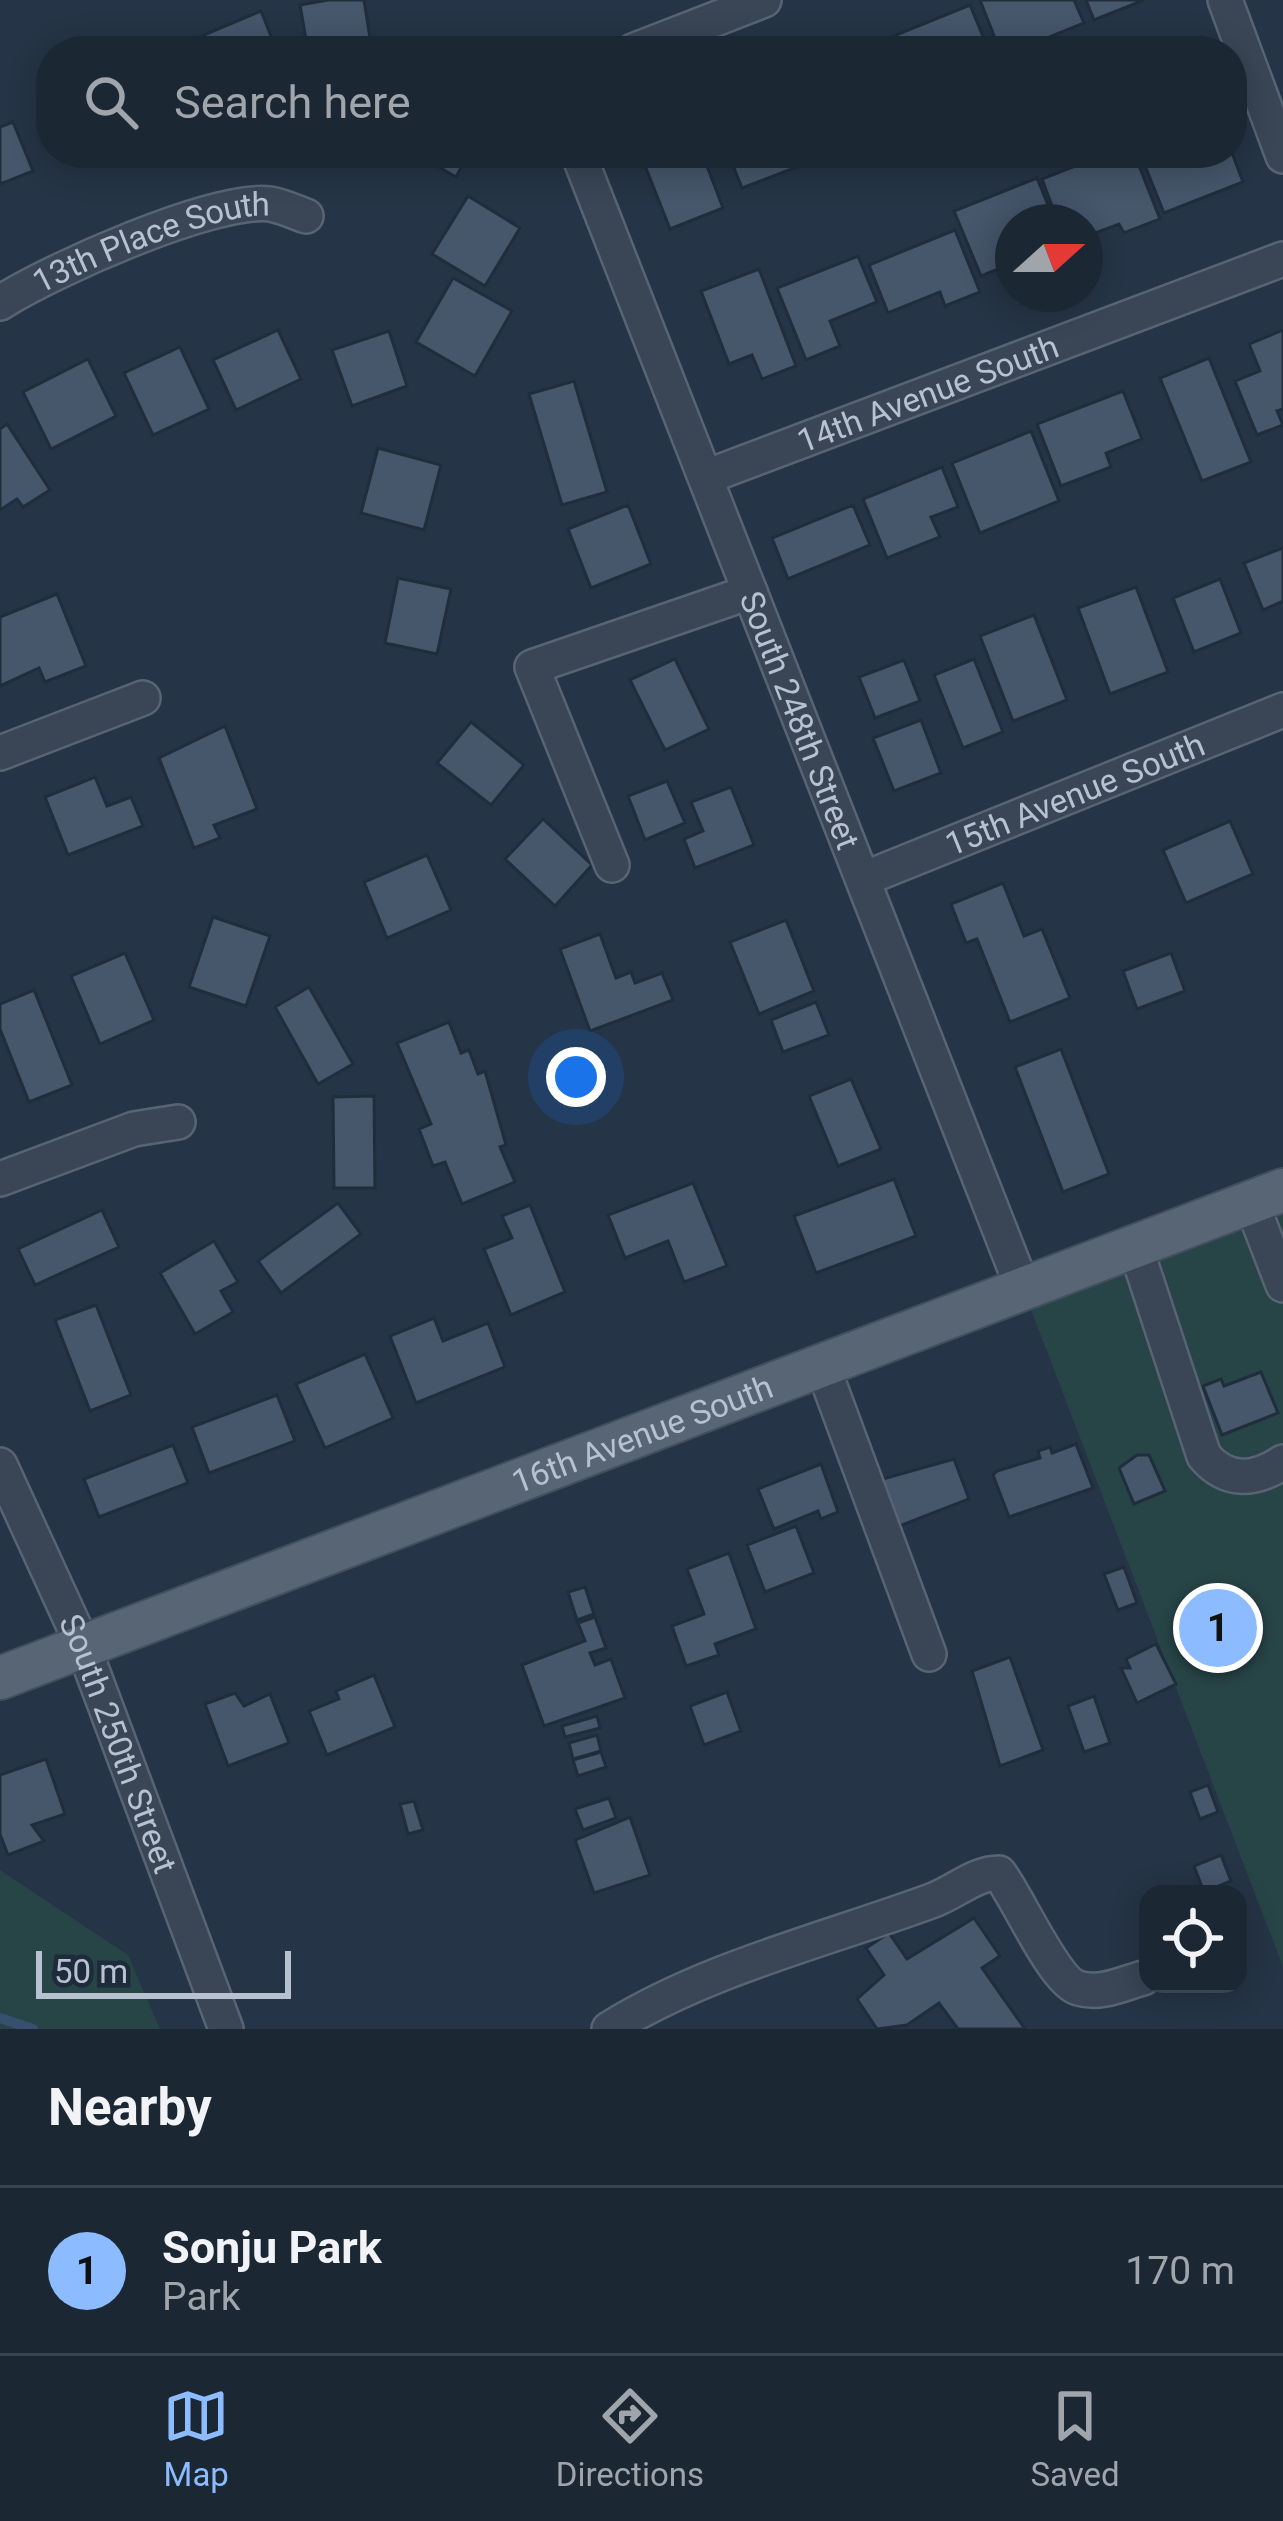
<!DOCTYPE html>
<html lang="en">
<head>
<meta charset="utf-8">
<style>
	body { margin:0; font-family:Roboto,sans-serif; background:#293340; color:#f1f3f6 }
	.controls { position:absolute; right:36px; bottom:36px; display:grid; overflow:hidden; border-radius:24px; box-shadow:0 6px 30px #0003 }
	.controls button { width:108px; height:108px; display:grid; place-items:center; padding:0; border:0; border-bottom:3px solid #3a444f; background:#1c2734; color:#f1f3f6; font:60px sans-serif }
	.compass { position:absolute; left:995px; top:204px; width:108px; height:108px; border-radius:50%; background:#1c2734; box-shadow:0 6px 30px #0003; rotate:69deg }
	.scale { position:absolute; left:36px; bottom:30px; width:255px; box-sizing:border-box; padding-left:12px; border:6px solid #b7c1cf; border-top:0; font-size:33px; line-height:42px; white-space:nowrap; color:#b7c1cf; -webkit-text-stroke:9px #1e2b3b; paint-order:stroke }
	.you { position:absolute; left:576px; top:1077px; width:42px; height:42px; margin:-30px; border:9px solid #fff; border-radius:50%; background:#1a73e8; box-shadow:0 0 0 18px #1a73e833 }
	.badge { display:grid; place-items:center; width:78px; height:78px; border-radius:50%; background:#8cbcff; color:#111; font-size:39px; font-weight:700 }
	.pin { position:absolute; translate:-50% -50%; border:6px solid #fff; box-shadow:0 3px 12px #0006 }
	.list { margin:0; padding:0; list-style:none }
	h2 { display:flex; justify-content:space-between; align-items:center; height:156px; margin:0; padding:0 48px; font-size:51px }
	h2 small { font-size:39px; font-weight:400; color:#a0a5ac }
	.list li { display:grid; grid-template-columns:78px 1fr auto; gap:36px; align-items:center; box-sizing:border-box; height:168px; padding:0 48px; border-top:3px solid #3a444f }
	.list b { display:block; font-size:45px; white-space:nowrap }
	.list p { margin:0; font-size:39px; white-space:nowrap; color:#a0a5ac }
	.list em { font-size:39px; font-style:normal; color:#a0a5ac }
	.icon { flex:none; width:66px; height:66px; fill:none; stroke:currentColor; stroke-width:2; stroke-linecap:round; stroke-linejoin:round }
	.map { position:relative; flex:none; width:1283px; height:2029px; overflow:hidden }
	.search { position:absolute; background:#1c2734; box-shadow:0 6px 30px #0003; left:36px; right:36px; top:36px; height:132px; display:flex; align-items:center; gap:30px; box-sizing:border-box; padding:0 42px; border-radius:48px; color:#a0a5ac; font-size:45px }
	.sheet { height:324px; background:#1c2734 }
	nav { display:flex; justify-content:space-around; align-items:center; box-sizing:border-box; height:168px; border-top:3px solid #3a444f; background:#1c2734; font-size:33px; color:#a0a5ac }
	nav a { display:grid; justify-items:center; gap:6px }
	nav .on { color:#8cbcff }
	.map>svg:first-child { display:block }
	.green { fill:#274447 }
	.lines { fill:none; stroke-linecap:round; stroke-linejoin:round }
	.stream { stroke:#37506f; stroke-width:10 }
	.building { fill:#46566b; stroke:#202d3d; stroke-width:3 }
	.minor-casing { stroke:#586473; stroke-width:38 }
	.major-casing { stroke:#434f5f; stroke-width:46 }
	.minor { stroke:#3a4655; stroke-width:33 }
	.major { stroke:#586575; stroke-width:42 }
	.labels { text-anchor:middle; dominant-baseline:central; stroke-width:12; stroke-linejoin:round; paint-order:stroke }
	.street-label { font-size:33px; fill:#b7c1cf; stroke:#1e2b3b }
</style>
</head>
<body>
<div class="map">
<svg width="1283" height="2029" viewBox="0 0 1283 2029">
	<rect width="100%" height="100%" fill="#253446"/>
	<!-- green -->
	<g class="green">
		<path d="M 1283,1190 L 1283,1967 L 1023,1289 Z"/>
		<path d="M 0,1870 L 128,1955 L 160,2029 L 0,2029 Z"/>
	</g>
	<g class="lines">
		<!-- stream -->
		<path class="stream" d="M 0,2018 L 33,2029"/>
	</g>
	<!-- building -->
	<g class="building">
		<path d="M 328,0 L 364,0 L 372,51 L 308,51 L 300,5 Z"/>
		<path d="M 980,0 L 1074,0 L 1084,23 L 1015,51 L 1000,51 Z"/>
		<path d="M 1086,0 L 1144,0 L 1094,20 Z"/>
		<path d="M 970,5 L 989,51 L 891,51 L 886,39 Z"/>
		<path d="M 261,11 L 277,51 L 205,51 L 199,37 Z"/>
		<path d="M 13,122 L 33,171 L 0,184 L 0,127 Z"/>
		<path d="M 415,153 L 469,153 L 456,177 Z"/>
		<path d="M 655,153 L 702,153 L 723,208 L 670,229 L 642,158 Z"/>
		<path d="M 728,153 L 821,153 L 823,157 L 742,188 Z"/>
		<path d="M 1108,153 L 1134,153 L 1160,219 L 1124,233 L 1119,224 L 1085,237 L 1085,222 L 1058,222 L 1042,179 Z"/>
		<path d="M 1140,153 L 1232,153 L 1243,182 L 1164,213 Z"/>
		<path d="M 1037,178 L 1055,222 L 1013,222 L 1013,263 L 981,276 L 954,211 Z"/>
		<path d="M 468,196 L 520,228 L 485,286 L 432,254 Z"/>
		<path d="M 955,230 L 980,292 L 945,306 L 940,292 L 888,313 L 869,265 Z"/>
		<path d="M 858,256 L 877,302 L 830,321 L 840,346 L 806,360 L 777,288 Z"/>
		<path d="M 759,269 L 796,366 L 762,379 L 752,355 L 729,364 L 701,291 Z"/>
		<path d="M 453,278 L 512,311 L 475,376 L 416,342 Z"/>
		<path d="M 278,330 L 301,379 L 236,410 L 213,360 Z"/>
		<path d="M 1283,330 L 1283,409 L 1277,411 L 1283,425 L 1257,435 L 1235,381 L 1260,371 L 1249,344 Z"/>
		<path d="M 389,331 L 407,386 L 352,406 L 332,350 Z"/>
		<path d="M 180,347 L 209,409 L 153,435 L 124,373 Z"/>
		<path d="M 1209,358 L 1251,462 L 1202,481 L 1160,378 Z"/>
		<path d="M 88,359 L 116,416 L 51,449 L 23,392 Z"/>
		<path d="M 574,381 L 607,492 L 562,505 L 529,394 Z"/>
		<path d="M 1123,391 L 1142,439 L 1106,453 L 1111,467 L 1061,486 L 1037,424 Z"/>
		<path d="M 7,424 L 50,490 L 23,507 L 17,499 L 0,510 L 0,429 Z"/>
		<path d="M 1031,431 L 1059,501 L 980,533 L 952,463 Z"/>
		<path d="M 378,448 L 441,465 L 424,530 L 361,513 Z"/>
		<path d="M 942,467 L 958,507 L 931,517 L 940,537 L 887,558 L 863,499 Z"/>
		<path d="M 628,505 L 651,564 L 591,588 L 568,529 Z"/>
		<path d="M 853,505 L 870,545 L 788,579 L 772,538 Z"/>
		<path d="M 1283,548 L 1283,601 L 1263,610 L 1244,563 Z"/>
		<path d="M 398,578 L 451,589 L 437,654 L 385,643 Z"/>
		<path d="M 1220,579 L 1241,633 L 1194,652 L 1173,598 Z"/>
		<path d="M 1136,587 L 1168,672 L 1110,694 L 1078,608 Z"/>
		<path d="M 57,594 L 86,666 L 45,682 L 39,668 L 0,686 L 0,617 Z"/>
		<path d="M 1034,615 L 1067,700 L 1013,721 L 980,636 Z"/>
		<path d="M 675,659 L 709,729 L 665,750 L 630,680 Z"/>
		<path d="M 974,659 L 1003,732 L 963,748 L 934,675 Z"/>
		<path d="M 904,660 L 920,701 L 875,718 L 859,677 Z"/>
		<path d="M 921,720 L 941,773 L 894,791 L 873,738 Z"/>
		<path d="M 471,722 L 524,765 L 491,805 L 437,763 Z"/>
		<path d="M 225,726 L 257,809 L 214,825 L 220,838 L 194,848 L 159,758 Z"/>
		<path d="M 95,777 L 107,806 L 131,797 L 143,826 L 68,855 L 45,797 Z"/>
		<path d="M 667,781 L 685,823 L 645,840 L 628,796 Z"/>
		<path d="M 731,787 L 754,845 L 695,868 L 684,839 L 703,831 L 691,802 Z"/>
		<path d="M 543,819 L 592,865 L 555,906 L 505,859 Z"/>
		<path d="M 1230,821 L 1253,874 L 1186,903 L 1163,850 Z"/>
		<path d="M 427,855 L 451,910 L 387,938 L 364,882 Z"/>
		<path d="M 1003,883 L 1024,936 L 1042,929 L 1070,998 L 1010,1022 L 977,939 L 966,943 L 951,904 Z"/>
		<path d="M 213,917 L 270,936 L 246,1006 L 189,987 Z"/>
		<path d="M 786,920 L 814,991 L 759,1014 L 730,942 Z"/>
		<path d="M 600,934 L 616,978 L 631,972 L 635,983 L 662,973 L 673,1000 L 590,1031 L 560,949 Z"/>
		<path d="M 125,953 L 154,1020 L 100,1044 L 71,976 Z"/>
		<path d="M 1171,953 L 1185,991 L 1137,1009 L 1123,971 Z"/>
		<path d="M 309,987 L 353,1064 L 318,1084 L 275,1007 Z"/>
		<path d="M 34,990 L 72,1085 L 29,1102 L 0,1029 L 0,1004 Z"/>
		<path d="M 816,1002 L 829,1035 L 783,1052 L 771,1020 Z"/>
		<path d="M 449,1022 L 461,1053 L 469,1050 L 478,1074 L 485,1071 L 506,1145 L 500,1147 L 515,1182 L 462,1204 L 445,1162 L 433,1166 L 419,1129 L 431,1124 L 397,1043 Z"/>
		<path d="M 1061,1049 L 1109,1174 L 1063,1192 L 1015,1067 Z"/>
		<path d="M 851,1079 L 881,1149 L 838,1166 L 809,1096 Z"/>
		<path d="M 374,1096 L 375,1188 L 334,1188 L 333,1097 Z"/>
		<path d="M 894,1179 L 916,1236 L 816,1273 L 794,1216 Z"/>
		<path d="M 693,1183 L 727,1266 L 684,1282 L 668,1241 L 625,1258 L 608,1215 Z"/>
		<path d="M 338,1203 L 361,1234 L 281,1293 L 258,1261 Z"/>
		<path d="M 530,1205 L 565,1292 L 511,1315 L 484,1249 L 512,1238 L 502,1216 Z"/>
		<path d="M 102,1210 L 119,1247 L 35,1285 L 18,1249 Z"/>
		<path d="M 214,1241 L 238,1282 L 221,1291 L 233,1312 L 195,1334 L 160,1273 Z"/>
		<path d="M 96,1305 L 131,1395 L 90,1411 L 55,1320 Z"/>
		<path d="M 434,1318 L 443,1341 L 488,1323 L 505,1367 L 416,1403 L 390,1336 Z"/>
		<path d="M 365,1354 L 393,1418 L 325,1448 L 296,1384 Z"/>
		<path d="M 1261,1372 L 1278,1413 L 1222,1435 L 1203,1386 L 1221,1379 L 1224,1386 Z"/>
		<path d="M 277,1395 L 295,1441 L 209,1473 L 192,1427 Z"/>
		<path d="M 1076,1444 L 1093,1488 L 1009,1517 L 993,1475 L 997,1471 L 1040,1458 L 1038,1451 L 1050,1447 L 1052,1453 Z"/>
		<path d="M 173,1445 L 188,1483 L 99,1517 L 84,1479 Z"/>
		<path d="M 1137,1455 L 1149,1455 L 1165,1491 L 1134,1504 L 1119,1468 Z"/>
		<path d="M 954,1459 L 969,1499 L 897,1527 L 879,1480 Z"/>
		<path d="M 821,1464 L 838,1512 L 821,1519 L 818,1511 L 774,1529 L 758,1489 Z"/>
		<path d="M 796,1526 L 814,1573 L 765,1592 L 747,1545 Z"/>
		<path d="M 729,1553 L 756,1629 L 715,1644 L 719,1655 L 686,1666 L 672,1626 L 704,1614 L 687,1569 Z"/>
		<path d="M 1124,1567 L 1137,1603 L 1118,1610 L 1104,1574 Z"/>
		<path d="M 585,1587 L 594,1614 L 577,1620 L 568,1592 Z"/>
		<path d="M 595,1617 L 606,1648 L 590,1653 L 595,1665 L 611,1659 L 625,1698 L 544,1726 L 522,1665 L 585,1641 L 578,1623 Z"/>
		<path d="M 1156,1644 L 1176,1684 L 1137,1703 L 1121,1668 L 1130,1668 L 1126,1659 Z"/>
		<path d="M 1010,1657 L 1043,1750 L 1000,1766 L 972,1671 Z"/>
		<path d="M 374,1675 L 395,1727 L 327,1755 L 309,1711 L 339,1699 L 336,1691 Z"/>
		<path d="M 727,1692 L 741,1731 L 704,1745 L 690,1706 Z"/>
		<path d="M 235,1693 L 244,1706 L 270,1694 L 289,1743 L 228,1766 L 205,1704 Z"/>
		<path d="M 1094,1696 L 1110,1743 L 1084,1752 L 1068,1706 Z"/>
		<path d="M 597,1716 L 600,1728 L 565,1737 L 562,1726 Z"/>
		<path d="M 597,1735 L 601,1751 L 573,1759 L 569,1743 Z"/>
		<path d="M 601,1752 L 606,1767 L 578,1776 L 573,1760 Z"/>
		<path d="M 46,1759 L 65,1814 L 32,1825 L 44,1841 L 8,1855 L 0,1834 L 0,1775 Z"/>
		<path d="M 1208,1785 L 1218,1812 L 1200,1819 L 1190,1792 Z"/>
		<path d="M 609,1798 L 616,1818 L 583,1830 L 575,1809 Z"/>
		<path d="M 414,1801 L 423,1830 L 408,1834 L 400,1804 Z"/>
		<path d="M 630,1817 L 650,1875 L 594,1893 L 575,1840 Z"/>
		<path d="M 1221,1855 L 1231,1881 L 1204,1892 L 1194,1866 Z"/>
		<path d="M 974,1918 L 1000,1956 L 982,1968 L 1025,2029 L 958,2029 L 939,2003 L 907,2025 L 877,2029 L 857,1999 L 884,1975 L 866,1948 L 889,1933 L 907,1959 Z"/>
	</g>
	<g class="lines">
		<!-- minor casing -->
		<g class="minor-casing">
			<g id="minor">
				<path d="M 1225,0 L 1283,156"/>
				<path d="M 633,51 L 764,0"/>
				<path id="s1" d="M 578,153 L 1023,1289"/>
				<path id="s2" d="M 0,303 C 49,271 215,197 270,204 C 282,206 295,212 306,216"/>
				<path id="s3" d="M 706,477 L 1283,259"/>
				<path d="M 0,753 L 143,698"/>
				<path d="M 612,865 L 532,667 L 750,592"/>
				<path id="s4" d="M 866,878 L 1283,710"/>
				<path d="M 0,1179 L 134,1129 L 178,1122"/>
				<path d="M 1251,1202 L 1283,1285"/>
				<path d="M 1135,1246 L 1204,1456 C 1227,1483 1255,1481 1283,1462"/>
				<path d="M 822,1365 L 929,1654"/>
				<path id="s5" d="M 0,1465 L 83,1646 L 226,2029"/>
				<path d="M 609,2029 C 705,1969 825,1940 931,1901 C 954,1893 975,1873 999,1873 C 1018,1898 1054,1981 1078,1988 C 1100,1995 1122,1984 1143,1978"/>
			</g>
		</g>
		<!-- major casing -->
		<g class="major-casing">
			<g id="major">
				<path id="s6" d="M 0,1678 L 1283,1190"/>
			</g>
		</g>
		<!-- minor -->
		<use href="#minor" class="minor"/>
		<!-- major -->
		<use href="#major" class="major"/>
	</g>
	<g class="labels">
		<!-- street labels -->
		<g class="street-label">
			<text stroke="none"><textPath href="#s2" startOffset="165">13th Place South</textPath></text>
			<text stroke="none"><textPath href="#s3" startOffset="237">14th Avenue South</textPath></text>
			<text stroke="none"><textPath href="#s1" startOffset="609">South 248th Street</textPath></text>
			<text stroke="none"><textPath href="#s4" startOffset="225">15th Avenue South</textPath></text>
			<text stroke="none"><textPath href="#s6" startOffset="687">16th Avenue South</textPath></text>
			<text stroke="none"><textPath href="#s5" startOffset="303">South 250th Street</textPath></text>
		</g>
	</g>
</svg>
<div class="controls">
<button><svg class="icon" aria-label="locate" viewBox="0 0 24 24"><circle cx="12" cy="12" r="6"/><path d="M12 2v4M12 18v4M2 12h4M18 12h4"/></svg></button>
</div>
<svg class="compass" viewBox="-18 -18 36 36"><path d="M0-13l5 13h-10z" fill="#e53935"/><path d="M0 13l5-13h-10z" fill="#a0a5ac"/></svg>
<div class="scale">50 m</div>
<div class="you"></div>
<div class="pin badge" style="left:1218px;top:1628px">1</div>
<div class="search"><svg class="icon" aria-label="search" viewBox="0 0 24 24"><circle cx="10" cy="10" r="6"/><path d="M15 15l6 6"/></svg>Search here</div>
</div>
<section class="sheet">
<h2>Nearby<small></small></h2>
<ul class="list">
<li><span class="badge">1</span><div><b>Sonju Park</b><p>Park</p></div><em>170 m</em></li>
</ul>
</section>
<nav>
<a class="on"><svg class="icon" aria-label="map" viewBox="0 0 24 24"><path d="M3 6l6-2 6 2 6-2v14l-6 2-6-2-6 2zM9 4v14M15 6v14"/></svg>Map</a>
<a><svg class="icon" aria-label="directions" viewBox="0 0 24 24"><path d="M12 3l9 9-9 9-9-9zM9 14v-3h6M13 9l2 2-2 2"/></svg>Directions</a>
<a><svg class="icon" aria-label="saved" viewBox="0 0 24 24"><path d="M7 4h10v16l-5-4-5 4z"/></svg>Saved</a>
</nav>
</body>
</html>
